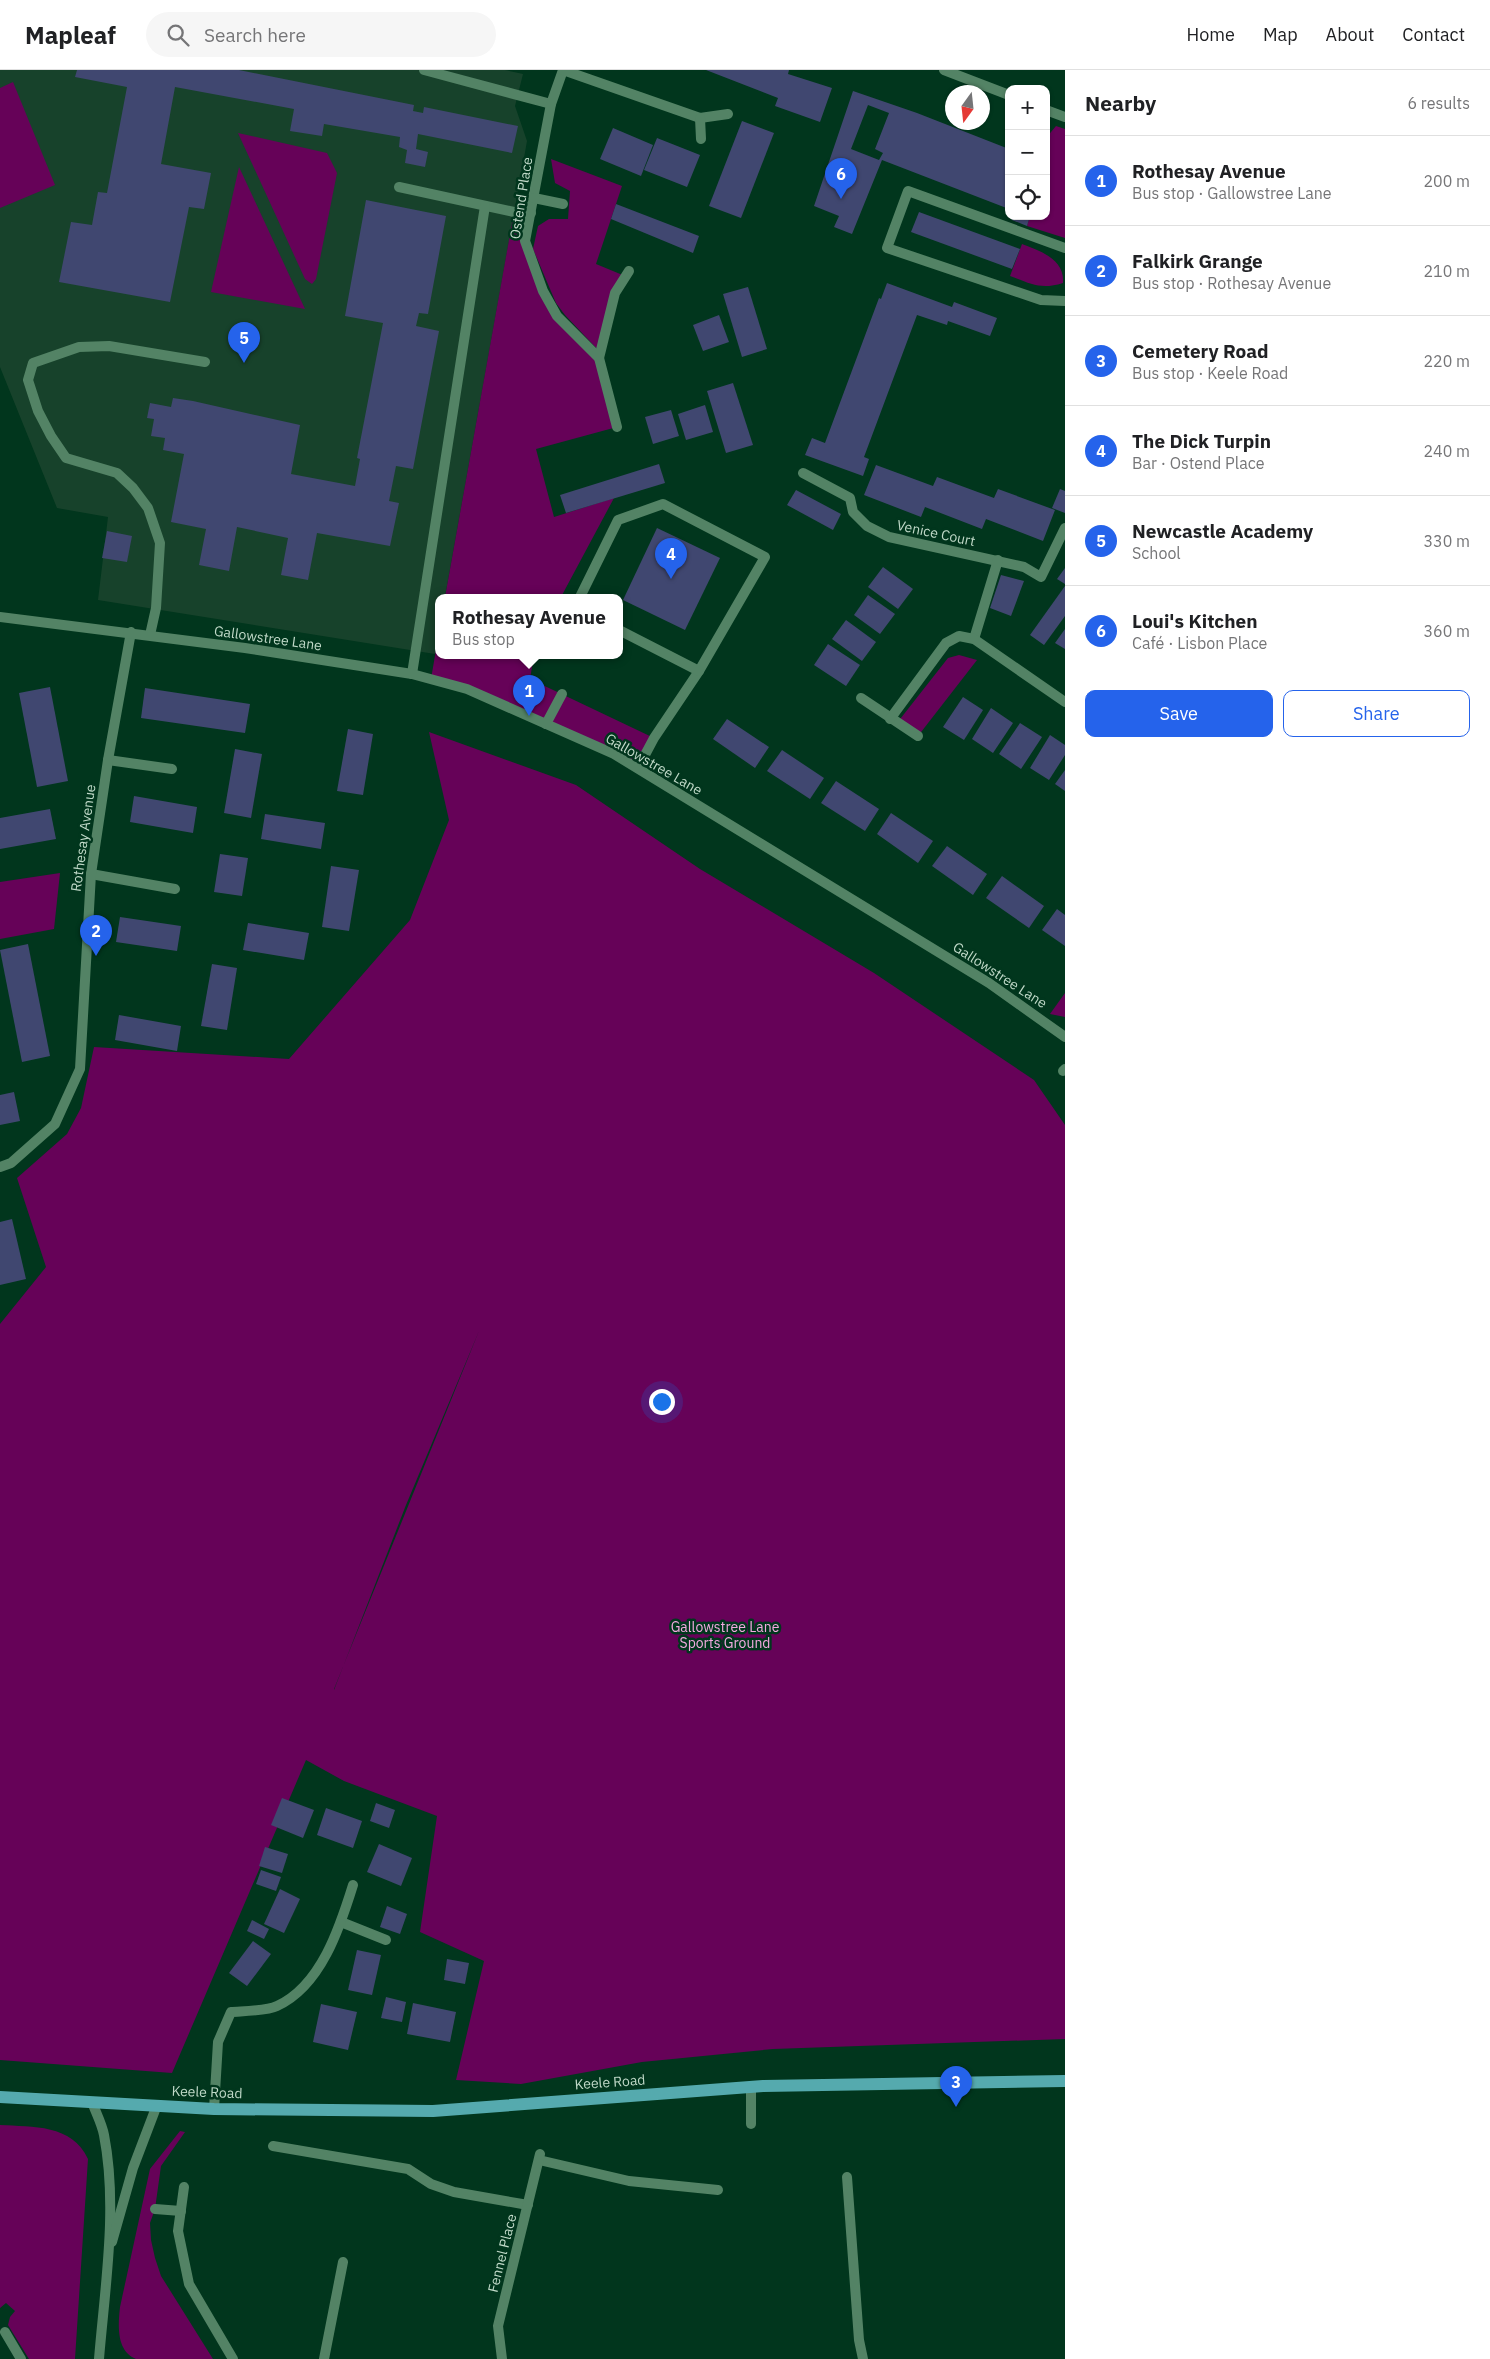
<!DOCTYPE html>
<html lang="en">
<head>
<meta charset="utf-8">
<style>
	body { margin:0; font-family:"IBM Plex Sans",sans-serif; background:#f6f6f6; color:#202124 }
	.controls { position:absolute; right:15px; top:15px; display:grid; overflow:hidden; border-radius:10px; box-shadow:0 1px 4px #0004 }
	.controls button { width:45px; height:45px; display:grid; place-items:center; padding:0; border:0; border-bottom:1px solid #e0e0e0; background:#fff; color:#202124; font:25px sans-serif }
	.compass { position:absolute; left:945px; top:15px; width:45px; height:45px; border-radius:50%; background:#fff; box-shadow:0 1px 4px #0004; rotate:195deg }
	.you { position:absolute; left:661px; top:1331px; width:18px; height:18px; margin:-12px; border:4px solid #fff; border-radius:50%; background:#1a73e8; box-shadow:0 0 0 8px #1a73e833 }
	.badge { display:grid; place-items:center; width:32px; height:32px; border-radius:50%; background:#2563eb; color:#fff; font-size:16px; font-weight:700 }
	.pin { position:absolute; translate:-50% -41px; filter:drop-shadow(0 1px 2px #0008) }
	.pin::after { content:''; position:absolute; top:26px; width:18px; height:15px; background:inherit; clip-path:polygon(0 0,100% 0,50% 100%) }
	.popup { position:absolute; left:435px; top:524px; width:188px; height:65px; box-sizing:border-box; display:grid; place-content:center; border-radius:10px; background:#fff; filter:drop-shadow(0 1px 4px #0005); font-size:16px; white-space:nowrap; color:#757577 }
	.popup b { font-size:19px; color:#202124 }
	.popup::after { content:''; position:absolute; left:50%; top:100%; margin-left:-10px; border:10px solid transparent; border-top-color:#fff }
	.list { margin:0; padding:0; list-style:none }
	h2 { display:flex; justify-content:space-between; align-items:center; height:65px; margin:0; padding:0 20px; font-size:21px }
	h2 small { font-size:16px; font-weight:400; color:#757577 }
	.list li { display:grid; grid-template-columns:32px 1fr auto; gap:15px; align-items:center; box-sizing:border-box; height:90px; padding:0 20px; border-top:1px solid #e0e0e0 }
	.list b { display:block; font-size:19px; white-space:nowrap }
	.list p { margin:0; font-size:16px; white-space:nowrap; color:#757577 }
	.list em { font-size:16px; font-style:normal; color:#757577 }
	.actions { display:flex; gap:10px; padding:15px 20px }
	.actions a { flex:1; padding:11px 0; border:1px solid #2563eb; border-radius:10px; text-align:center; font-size:18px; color:#2563eb }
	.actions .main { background:#2563eb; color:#fff }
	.icon { flex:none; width:28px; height:28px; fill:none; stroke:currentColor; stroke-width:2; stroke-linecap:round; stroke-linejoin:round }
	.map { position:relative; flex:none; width:1065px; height:2289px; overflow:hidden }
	header { display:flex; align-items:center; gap:30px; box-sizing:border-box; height:70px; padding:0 25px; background:#fff; border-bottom:1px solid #e0e0e0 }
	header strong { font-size:24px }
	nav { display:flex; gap:28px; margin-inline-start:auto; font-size:18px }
	.search { width:350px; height:45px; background:#f6f6f6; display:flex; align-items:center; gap:12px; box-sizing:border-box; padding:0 18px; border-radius:28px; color:#757577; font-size:19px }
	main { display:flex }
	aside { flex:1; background:#fff }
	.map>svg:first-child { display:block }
	.built { fill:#17422b }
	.green { fill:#660258; fill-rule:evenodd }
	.building { fill:#404770; fill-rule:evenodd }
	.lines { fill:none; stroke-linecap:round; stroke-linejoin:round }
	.service { stroke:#538365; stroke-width:10 }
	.minor { stroke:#538365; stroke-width:10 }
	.tertiary { stroke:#538365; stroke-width:10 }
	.primary { stroke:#55aaae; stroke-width:12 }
	.labels { text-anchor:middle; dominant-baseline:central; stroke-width:5; stroke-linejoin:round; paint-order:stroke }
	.street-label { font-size:14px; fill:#c0d9c8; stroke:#01361d }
	.park-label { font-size:14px; fill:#f4aae1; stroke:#01361d }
</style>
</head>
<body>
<header>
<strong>Mapleaf</strong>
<div class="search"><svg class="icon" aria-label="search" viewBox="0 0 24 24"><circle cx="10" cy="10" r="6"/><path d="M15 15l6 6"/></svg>Search here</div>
<nav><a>Home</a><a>Map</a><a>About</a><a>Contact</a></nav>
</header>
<main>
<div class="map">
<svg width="1065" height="2289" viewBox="0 0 1065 2289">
	<rect width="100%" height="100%" fill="#01361d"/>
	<!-- built -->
	<path class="built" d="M 0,0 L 505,0 L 523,4 L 515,36 L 527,71 L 445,527 L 439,527 L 439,562 L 435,584 L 98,530 L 108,447 L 57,438 L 0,297 Z"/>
	<!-- green -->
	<g class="green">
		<path d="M 13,12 L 55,115 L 0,138 L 0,18 Z"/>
		<path d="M 1056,56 L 1065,59 L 1065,168 L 1027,156 L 1030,146 L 1046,146 L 1046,68 Z"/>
		<path d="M 238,63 L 327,83 L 337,103 L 316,209 L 312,214 L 305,209 Z"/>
		<path d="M 551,89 L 622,116 L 596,194 L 625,206 L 600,282 L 565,245 L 556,233 L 533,179 L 538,156 L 549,149 L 568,149 L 570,121 L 555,113 Z"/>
		<path d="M 239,97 L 305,239 L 211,222 Z"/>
		<path d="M 514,142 L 531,143 L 525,171 L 557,246 L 599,288 L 617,357 L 536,379 L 554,447 L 614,428 L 561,527 L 445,527 Z"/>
		<path d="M 1022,174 C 1040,181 1065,189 1063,213 C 1041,220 1031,214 1010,206 Z"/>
		<path d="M 439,562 L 439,585 L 534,585 L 530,609 L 654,668 L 638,698 L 614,684 L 431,609 Z"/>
		<path d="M 959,585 L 977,590 L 918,666 L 897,653 L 948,588 Z"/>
		<path d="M 429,662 L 576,715 L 700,799 L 874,903 L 1034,1010 L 1065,1055 L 1065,1969 L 773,1979 L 642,1992 L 521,2014 L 456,2010 L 484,1891 L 420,1862 L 437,1746 L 344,1711 L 306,1690 L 172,2003 L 0,1990 L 0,1254 L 46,1197 L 17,1108 L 67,1064 L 81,1038 L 94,977 L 289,989 L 410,850 L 449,750 ZM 479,1261 L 334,1619 L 334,1620 L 406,1435 Z"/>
		<path d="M 60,803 L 54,859 L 0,869 L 0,812 Z"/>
		<path d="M 1065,923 L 1065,947 L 1050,944 Z"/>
		<path d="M 0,2055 C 33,2057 72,2054 88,2089 L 75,2289 L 29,2289 L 8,2255 L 10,2247 L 15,2241 L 6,2233 L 0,2238 Z"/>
		<path d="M 180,2061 L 185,2062 L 161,2096 L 155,2139 L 150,2153 L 151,2170 L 155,2188 L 161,2206 L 213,2289 L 136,2289 C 116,2281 118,2255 120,2237 L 150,2099 Z"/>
	</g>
	<!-- building -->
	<g class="building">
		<path d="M 77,0 L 239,0 L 414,35 L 413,41 L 423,43 L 424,37 L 518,56 L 512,83 L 418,64 L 416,79 L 428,82 L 425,97 L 405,93 L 407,80 L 399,77 L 400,67 L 324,54 L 322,66 L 290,61 L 294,39 L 175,17 L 161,94 L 211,103 L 204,139 L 189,137 L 170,232 L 59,212 L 71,152 L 92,155 L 98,122 L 107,123 L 127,17 L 75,7 Z"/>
		<path d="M 706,0 L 789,0 L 788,4 L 832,18 L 820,52 L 775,36 L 778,28 Z"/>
		<path d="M 853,21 L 917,43 L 1009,79 L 1009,139 L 882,90 L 852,164 L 834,157 L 839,146 L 814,136 ZM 868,35 L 889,43 L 875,79 L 883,83 L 879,90 L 851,79 Z"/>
		<path d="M 742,51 L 774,63 L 741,148 L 709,136 Z"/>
		<path d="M 613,58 L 653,75 L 641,106 L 600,89 Z"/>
		<path d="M 657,68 L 700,85 L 687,117 L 644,100 Z"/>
		<path d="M 366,130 L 446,146 L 428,244 L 419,243 L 416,256 L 439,261 L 413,399 L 396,396 L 389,431 L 399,433 L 390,476 L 317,463 L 308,510 L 281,505 L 288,468 L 237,457 L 229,501 L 199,495 L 206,459 L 171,452 L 184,384 L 163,380 L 165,368 L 151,366 L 154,349 L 147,348 L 150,333 L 171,337 L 173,328 L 193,331 L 300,355 L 291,404 L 355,416 L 360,389 L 357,388 L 383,253 L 345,246 Z"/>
		<path d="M 616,134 L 699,166 L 693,183 L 611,149 Z"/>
		<path d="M 919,142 L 1020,179 L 1012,199 L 911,162 Z"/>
		<path d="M 1014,146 L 1030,146 L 1027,156 L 1012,150 Z"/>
		<path d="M 887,213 L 952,237 L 954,232 L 997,248 L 990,266 L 948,251 L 947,255 L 917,245 L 864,387 L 869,389 L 863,406 L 805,385 L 812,368 L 825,373 L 879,228 L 881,229 Z"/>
		<path d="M 748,217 L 767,279 L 742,287 L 723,224 Z"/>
		<path d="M 719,245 L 729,272 L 703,281 L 693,255 Z"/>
		<path d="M 733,313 L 753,375 L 726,383 L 707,321 Z"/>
		<path d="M 705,335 L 713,362 L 686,370 L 678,344 Z"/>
		<path d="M 671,340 L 679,366 L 653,374 L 645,347 Z"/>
		<path d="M 659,394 L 665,413 L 566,443 L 560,425 Z"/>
		<path d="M 876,395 L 933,416 L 937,407 L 994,428 L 998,419 L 1055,440 L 1043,471 L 986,449 L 982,459 L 925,437 L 921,447 L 864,425 Z"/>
		<path d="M 1060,419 L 1065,421 L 1065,443 L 1052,438 Z"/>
		<path d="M 796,420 L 841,444 L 833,460 L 787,435 Z"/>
		<path d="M 657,458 L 720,488 L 685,560 L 623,530 Z"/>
		<path d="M 107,461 L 132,466 L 127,492 L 102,488 Z"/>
		<path d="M 883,497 L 913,519 L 898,539 L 868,517 Z"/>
		<path d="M 1065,498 L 1065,514 L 1057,509 Z"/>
		<path d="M 1001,505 L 1024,511 L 1011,546 L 990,538 Z"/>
		<path d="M 1065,516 L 1065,546 L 1044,575 L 1030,565 Z"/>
		<path d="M 868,525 L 895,544 L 880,564 L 854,545 Z"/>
		<path d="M 846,550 L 876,572 L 862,591 L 832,569 Z"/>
		<path d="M 1065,559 L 1065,579 L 1055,573 Z"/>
		<path d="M 828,574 L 860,595 L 846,616 L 814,595 Z"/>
		<path d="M 50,617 L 68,711 L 37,717 L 19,623 Z"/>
		<path d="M 145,618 L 250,634 L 245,663 L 141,648 Z"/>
		<path d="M 963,627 L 983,640 L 964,670 L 943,657 Z"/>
		<path d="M 991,638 L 1013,653 L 993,683 L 972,669 Z"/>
		<path d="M 727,649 L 769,677 L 755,698 L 713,669 Z"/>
		<path d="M 1020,653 L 1042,667 L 1021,699 L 999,684 Z"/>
		<path d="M 348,659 L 373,664 L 363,725 L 337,721 Z"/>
		<path d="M 1050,665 L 1065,675 L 1065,685 L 1049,710 L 1030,698 Z"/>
		<path d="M 235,679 L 262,684 L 251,748 L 224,743 Z"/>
		<path d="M 782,680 L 824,708 L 810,729 L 767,701 Z"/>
		<path d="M 1065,700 L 1065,721 L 1055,714 Z"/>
		<path d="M 836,711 L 879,739 L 865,761 L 821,733 Z"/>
		<path d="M 134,726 L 197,737 L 193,763 L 130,752 Z"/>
		<path d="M 50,739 L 56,769 L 0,779 L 0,748 Z"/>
		<path d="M 891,743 L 933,771 L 918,793 L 877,764 Z"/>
		<path d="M 265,744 L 325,753 L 321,779 L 261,769 Z"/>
		<path d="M 947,776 L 987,804 L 973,825 L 932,796 Z"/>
		<path d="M 220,784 L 248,788 L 242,826 L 214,822 Z"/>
		<path d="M 331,796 L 359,800 L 349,861 L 322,857 Z"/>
		<path d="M 1002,806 L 1044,836 L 1029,858 L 986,828 Z"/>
		<path d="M 1057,839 L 1065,845 L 1065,876 L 1042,860 Z"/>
		<path d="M 120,847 L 181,856 L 177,881 L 116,872 Z"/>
		<path d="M 248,853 L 309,863 L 304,890 L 243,880 Z"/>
		<path d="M 28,874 L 50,986 L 22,992 L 0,880 Z"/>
		<path d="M 212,894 L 237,898 L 227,960 L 201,956 Z"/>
		<path d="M 119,945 L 181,956 L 177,981 L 115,970 Z"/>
		<path d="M 14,1022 L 20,1051 L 0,1055 L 0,1025 Z"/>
		<path d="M 12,1149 L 26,1209 L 0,1215 L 0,1152 Z"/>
		<path d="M 282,1728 L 314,1740 L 303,1768 L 271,1755 Z"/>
		<path d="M 376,1733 L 395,1740 L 389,1758 L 370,1751 Z"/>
		<path d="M 326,1738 L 362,1751 L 353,1778 L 317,1765 Z"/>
		<path d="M 379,1774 L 412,1788 L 401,1816 L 367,1802 Z"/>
		<path d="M 265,1777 L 288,1784 L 282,1803 L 259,1796 Z"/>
		<path d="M 261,1800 L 281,1807 L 276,1821 L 256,1814 Z"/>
		<path d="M 280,1819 L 300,1829 L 284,1863 L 264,1854 Z"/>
		<path d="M 387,1836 L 407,1844 L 400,1864 L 380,1857 Z"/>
		<path d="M 252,1850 L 269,1859 L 264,1869 L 247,1861 Z"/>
		<path d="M 253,1871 L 271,1884 L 247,1916 L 229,1903 Z"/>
		<path d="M 357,1880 L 381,1885 L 372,1925 L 348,1920 Z"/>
		<path d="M 447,1889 L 469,1893 L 465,1914 L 444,1910 Z"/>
		<path d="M 386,1927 L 406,1932 L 402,1952 L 381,1948 Z"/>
		<path d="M 413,1933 L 456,1942 L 450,1972 L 407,1964 Z"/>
		<path d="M 321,1934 L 357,1942 L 348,1980 L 313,1972 Z"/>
	</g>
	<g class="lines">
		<!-- service -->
		<g class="service">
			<path d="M 424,0 L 551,34"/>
			<path d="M 399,117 L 514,142 L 531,143"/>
			<path d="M 1065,178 L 908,121 L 887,178 L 1041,230 L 1065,231"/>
			<path d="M 599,288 L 615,223 L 629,201"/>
			<path d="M 803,403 L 850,428 L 853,442 L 867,456 L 889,467 L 1024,497 L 1041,507 L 1065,458"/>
			<path d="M 580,527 L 618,450 L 663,434 L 765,487 L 699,601 L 654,668 L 638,698"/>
			<path d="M 619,560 L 699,601"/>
			<path d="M 150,565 L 156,538 L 160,473 L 148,438 L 133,418 L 117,403 L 66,388 L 51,366 L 38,341 L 28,310 L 33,293 L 79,277 L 109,276 L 205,292"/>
			<path d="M 974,569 L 998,490"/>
			<path d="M 412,604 L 485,136"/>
			<path d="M 546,654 L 562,624"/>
			<path d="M 751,2017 L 751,2054"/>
			<path d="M 324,2289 L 343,2192"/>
		</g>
		<!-- minor -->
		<g class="minor">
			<path d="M 563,0 L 551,34 L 525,171 L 543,221 L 557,246 L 599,288 L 617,357"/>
			<path d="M 563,0 L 700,48 L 728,44"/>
			<path d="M 944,0 L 1009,25"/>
			<path d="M 1046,40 L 1065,47"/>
			<path d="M 700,48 L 701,69"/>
			<path d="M 534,128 L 563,134"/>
			<path d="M 861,628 L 918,666"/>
			<path d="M 890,649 L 946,573 L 959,566 L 974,569 L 1065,632"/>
			<path d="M 108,690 L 172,699"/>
			<path d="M 91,804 L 175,819"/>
			<path d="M 1063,1001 L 1065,999"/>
			<path d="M 0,1097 L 11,1093 L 55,1054 L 80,999 L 91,804 L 108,690 L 131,562"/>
			<path d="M 341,1852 L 386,1870"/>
			<path d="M 92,2032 C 96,2043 102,2054 104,2065 C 118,2137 105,2216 99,2289"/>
			<path d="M 214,2039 L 218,1972 L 231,1942 C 243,1941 267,1941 277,1936 C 321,1916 340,1857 353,1815"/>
			<path d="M 273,2076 L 408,2099 L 431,2114 L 454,2122 L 528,2135"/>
			<path d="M 539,2090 L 629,2111 L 718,2120"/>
			<path d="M 847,2107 L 859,2270 L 863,2289"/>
			<path d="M 184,2117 L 178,2161 L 189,2214 L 233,2289"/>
			<path d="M 155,2139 L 181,2141"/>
			<path d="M 112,2172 L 133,2098 L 157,2035"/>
			<path d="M 5,2262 L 21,2289"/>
			<path d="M 502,2289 L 498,2256 L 540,2084"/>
		</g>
		<!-- tertiary -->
		<path class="tertiary" d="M 0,547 L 245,578 L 412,604 L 467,619 L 614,684 L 989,913 L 1065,967"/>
		<!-- primary -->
		<path class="primary" d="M 0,2027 L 214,2039 L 433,2041 L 763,2016 L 1065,2011"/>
	</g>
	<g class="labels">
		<!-- street labels -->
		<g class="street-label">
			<text transform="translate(521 128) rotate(-81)">Ostend Place</text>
			<text transform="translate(936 463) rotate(12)">Venice Court</text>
			<text transform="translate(268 568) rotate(8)">Gallowstree Lane</text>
			<text transform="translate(654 694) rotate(30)">Gallowstree Lane</text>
			<text transform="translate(83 768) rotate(-82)">Rothesay Avenue</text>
			<text transform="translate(1000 905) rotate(33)">Gallowstree Lane</text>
			<text transform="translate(610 2012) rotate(-4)">Keele Road</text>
			<text transform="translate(207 2022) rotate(2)">Keele Road</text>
			<text transform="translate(502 2183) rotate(-76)">Fennel Place</text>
		</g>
		<!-- park labels -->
		<g class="park-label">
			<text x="725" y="1557">Gallowstree Lane<tspan x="725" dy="16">Sports Ground</tspan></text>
		</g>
	</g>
</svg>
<div class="controls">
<button>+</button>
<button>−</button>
<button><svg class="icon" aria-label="locate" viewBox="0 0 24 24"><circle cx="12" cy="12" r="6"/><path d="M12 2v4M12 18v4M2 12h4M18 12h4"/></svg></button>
</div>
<svg class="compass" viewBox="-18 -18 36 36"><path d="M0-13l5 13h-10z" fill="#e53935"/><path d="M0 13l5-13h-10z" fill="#757577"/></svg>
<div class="you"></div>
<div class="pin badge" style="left:529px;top:646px">1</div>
<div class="popup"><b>Rothesay Avenue</b>Bus stop</div>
<div class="pin badge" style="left:96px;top:886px">2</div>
<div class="pin badge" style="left:956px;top:2037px">3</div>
<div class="pin badge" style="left:671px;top:509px">4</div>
<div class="pin badge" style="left:244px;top:293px">5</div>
<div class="pin badge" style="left:841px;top:129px">6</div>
</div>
<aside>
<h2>Nearby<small>6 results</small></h2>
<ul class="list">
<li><span class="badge">1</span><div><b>Rothesay Avenue</b><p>Bus stop · Gallowstree Lane</p></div><em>200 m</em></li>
<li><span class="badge">2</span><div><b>Falkirk Grange</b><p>Bus stop · Rothesay Avenue</p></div><em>210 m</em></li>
<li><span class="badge">3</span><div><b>Cemetery Road</b><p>Bus stop · Keele Road</p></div><em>220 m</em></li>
<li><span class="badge">4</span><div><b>The Dick Turpin</b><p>Bar · Ostend Place</p></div><em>240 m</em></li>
<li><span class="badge">5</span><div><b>Newcastle Academy</b><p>School</p></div><em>330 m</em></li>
<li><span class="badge">6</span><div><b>Loui's Kitchen</b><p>Café · Lisbon Place</p></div><em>360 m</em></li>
</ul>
<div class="actions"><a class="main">Save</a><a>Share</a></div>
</aside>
</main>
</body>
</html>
